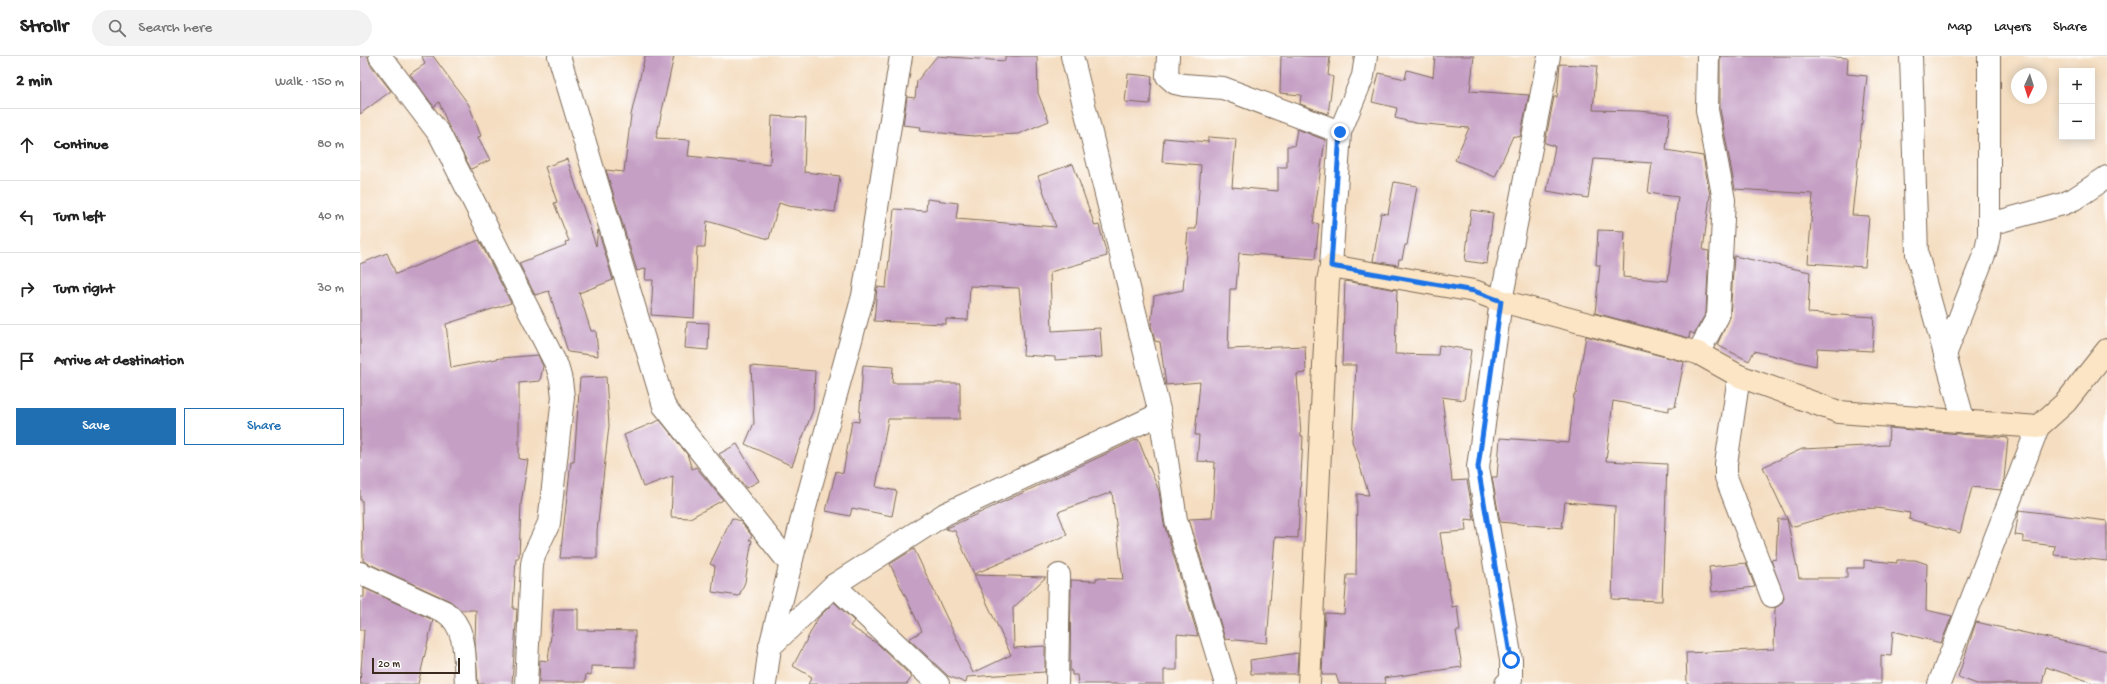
<!DOCTYPE html>
<html lang="en">
<head>
<meta charset="utf-8">
<style>
	body { margin:0; font-family:"Gochi Hand",sans-serif; background:#f2f2f2; color:#222 }
	.controls { position:absolute; right:12px; top:12px; display:grid; overflow:hidden; border-radius:0px; box-shadow:0 2px 10px #0003 }
	.controls button { width:36px; height:36px; display:grid; place-items:center; padding:0; border:0; border-bottom:1px solid #e0e0e0; background:#fff; color:#222; font:20px sans-serif }
	.compass { position:absolute; left:1651px; top:12px; width:36px; height:36px; border-radius:50%; background:#fff; box-shadow:0 2px 10px #0003; rotate:184deg }
	.scale { position:absolute; left:12px; bottom:10px; width:88px; box-sizing:border-box; padding-left:4px; border:2px solid #3b2a1e; border-top:0; font-size:11px; line-height:14px; white-space:nowrap; color:#3b2a1e; -webkit-text-stroke:3px #fff; paint-order:stroke }
	.stop { position:absolute; width:12px; height:12px; margin:-9px; border:3px solid #1a73e8; border-radius:50%; background:#fff }
	.stop.end { background:#1a73e8; border-color:#fff; box-shadow:0 1px 4px #0008 }
	.list { margin:0; padding:0; list-style:none }
	h2 { display:flex; justify-content:space-between; align-items:center; height:52px; margin:0; padding:0 16px; font-size:17px }
	h2 small { font-size:13px; font-weight:400; color:#767676 }
	.list li { display:grid; grid-template-columns:26px 1fr auto; gap:12px; align-items:center; box-sizing:border-box; height:72px; padding:0 16px; border-top:1px solid #e0e0e0 }
	.list b { display:block; font-size:15px; white-space:nowrap }
	.list em { font-size:13px; font-style:normal; color:#767676 }
	.actions { display:flex; gap:8px; padding:12px 16px }
	.actions a { flex:1; padding:9px 0; border:1px solid #1f6fb2; border-radius:0px; text-align:center; font-size:14px; color:#1f6fb2 }
	.actions .main { background:#1f6fb2; color:#fff }
	.icon { flex:none; width:22px; height:22px; fill:none; stroke:currentColor; stroke-width:2; stroke-linecap:round; stroke-linejoin:round }
	.map { position:relative; flex:none; width:1747px; height:628px; overflow:hidden }
	header { display:flex; align-items:center; gap:24px; box-sizing:border-box; height:56px; padding:0 20px; background:#fff; border-bottom:1px solid #e0e0e0 }
	header strong { font-size:19px }
	nav { display:flex; gap:22px; margin-inline-start:auto; font-size:14px }
	.search { width:280px; height:36px; background:#f2f2f2; display:flex; align-items:center; gap:10px; box-sizing:border-box; padding:0 14px; border-radius:22px; color:#767676; font-size:15px }
	main { display:flex }
	aside { flex:1; background:#fff }
	.map>svg:first-child { display:block }
	.building { fill:#c59fc4 }
	.lines { fill:none; stroke-linecap:round; stroke-linejoin:round }
	.street-casing { stroke:#7c6957; stroke-width:24 }
	.secondary-casing { stroke:#7c6957; stroke-width:24 }
	.street { stroke:#fff; stroke-width:22 }
	.secondary { stroke:#fce5c4; stroke-width:22 }
	.route { stroke:#1a73e8; stroke-width:5 }
</style>
</head>
<body>
<header>
<strong>Strollr</strong>
<div class="search"><svg class="icon" aria-label="search" viewBox="0 0 24 24"><circle cx="10" cy="10" r="6"/><path d="M15 15l6 6"/></svg>Search here</div>
<nav><a>Map</a><a>Layers</a><a>Share</a></nav>
</header>
<main>
<aside>
<h2>2 min<small>Walk · 150 m</small></h2>
<ul class="list">
<li><svg class="icon" aria-label="ahead" viewBox="0 0 24 24"><path d="M12 20V5M6 11l6-6 6 6"/></svg><div><b>Continue</b></div><em>80 m</em></li>
<li><svg class="icon" aria-label="left" viewBox="0 0 24 24"><path d="M17 20v-9H6M10 6l-5 5 5 5"/></svg><div><b>Turn left</b></div><em>40 m</em></li>
<li><svg class="icon" aria-label="right" viewBox="0 0 24 24"><path d="M7 20v-9h11M14 6l5 5-5 5"/></svg><div><b>Turn right</b></div><em>30 m</em></li>
<li><svg class="icon" aria-label="arrive" viewBox="0 0 24 24"><path d="M6 21V4h12l-3 4 3 4H6"/></svg><div><b>Arrive at destination</b></div></li>
</ul>
<div class="actions"><a class="main">Save</a><a>Share</a></div>
</aside>
<div class="map">
<svg width="1747" height="628" viewBox="0 0 1747 628">
	<rect width="100%" height="100%" fill="#fff"/>
	<filter id="ink" filterUnits="userSpaceOnUse"><feTurbulence type="fractalNoise" baseFrequency=".025" numOctaves="2"/><feDisplacementMap in="SourceGraphic" scale="8" xChannelSelector="R" yChannelSelector="G"/><feConvolveMatrix kernelMatrix="1 2 1 2 8 2 1 2 1" color-interpolation-filters="sRGB"/></filter>
	<filter id="wash" filterUnits="userSpaceOnUse"><feTurbulence type="fractalNoise" baseFrequency=".012" numOctaves="4" result="noise"/><feDisplacementMap in="SourceGraphic" scale="16" xChannelSelector="R" yChannelSelector="G"/><feGaussianBlur stdDeviation="0.9" result="paint"/><feColorMatrix in="noise" values="0 0 0 0 0 0 0 0 0 0 0 0 0 0 0 0 0 1.4 0 .05"/><feComposite in="paint" operator="in"/></filter>
	<g filter="url(#wash)">
		<rect width="100%" height="100%" fill="#f4ddc0"/>
		<g id="blocks">
			<!-- building -->
			<g class="building">
				<path d="M 0,0 L 8,0 L 10,8 L 31,35 L 0,58 Z"/>
				<path d="M 62,0 L 73,0 L 109,49 L 121,80 L 118,81 L 130,104 L 111,113 L 88,69 L 79,46 L 74,51 L 50,18 L 65,8 Z"/>
				<path d="M 285,0 L 314,0 L 296,82 L 330,84 L 328,100 L 410,109 L 412,60 L 446,62 L 444,116 L 480,120 L 475,156 L 428,150 L 419,147 L 409,183 L 347,165 L 345,191 L 337,191 L 334,262 L 291,259 L 293,224 L 285,224 L 286,212 L 277,215 L 246,114 L 264,116 L 271,59 Z"/>
				<path d="M 577,0 L 645,5 L 645,0 L 677,0 L 678,37 L 689,65 L 658,78 L 614,80 L 560,75 L 561,71 L 543,69 L 547,41 L 555,42 L 557,25 Z"/>
				<path d="M 921,0 L 970,0 L 968,19 L 973,21 L 968,58 L 940,48 L 941,39 L 920,37 Z"/>
				<path d="M 1075,0 L 1114,0 L 1110,35 L 1169,39 L 1160,81 L 1153,80 L 1135,121 L 1095,104 L 1109,72 L 1055,67 L 1035,62 L 1037,52 L 1012,46 L 1019,17 L 1045,23 L 1047,14 L 1073,21 Z"/>
				<path d="M 1360,0 L 1459,0 L 1488,2 L 1487,18 L 1507,20 L 1492,159 L 1509,160 L 1505,211 L 1448,207 L 1453,138 L 1375,133 L 1360,53 Z"/>
				<path d="M 1200,8 L 1237,10 L 1233,54 L 1279,55 L 1310,58 L 1306,94 L 1343,100 L 1350,140 L 1343,194 L 1349,195 L 1346,257 L 1334,278 L 1330,276 L 1329,282 L 1235,257 L 1240,209 L 1236,209 L 1238,174 L 1265,175 L 1263,221 L 1308,225 L 1318,141 L 1288,137 L 1292,107 L 1234,103 L 1228,142 L 1187,135 L 1195,90 L 1185,87 L 1194,41 L 1197,41 Z"/>
				<path d="M 768,18 L 792,20 L 790,48 L 765,46 Z"/>
				<path d="M 937,73 L 965,84 L 953,167 L 959,168 L 955,203 L 879,197 L 876,233 L 870,233 L 868,293 L 945,290 L 946,317 L 937,318 L 941,380 L 943,380 L 938,482 L 915,481 L 907,587 L 865,583 L 829,463 L 852,462 L 855,406 L 837,405 L 839,379 L 835,379 L 840,326 L 806,329 L 800,286 L 795,285 L 791,270 L 794,240 L 823,234 L 828,173 L 836,173 L 841,109 L 802,106 L 804,82 L 848,86 L 848,81 L 876,83 L 872,131 L 918,135 L 918,111 L 927,111 L 927,90 L 934,90 Z"/>
				<path d="M 207,103 L 236,190 L 238,174 L 253,224 L 219,237 L 231,275 L 236,275 L 238,300 L 208,296 L 189,235 L 175,239 L 159,207 L 206,189 L 205,186 L 209,185 L 194,147 L 197,146 L 185,111 Z"/>
				<path d="M 713,108 L 735,170 L 739,169 L 747,200 L 690,216 L 692,275 L 740,272 L 742,301 L 695,304 L 695,301 L 663,299 L 664,283 L 659,232 L 610,230 L 608,264 L 586,263 L 586,268 L 514,265 L 517,231 L 526,232 L 534,153 L 566,155 L 567,143 L 598,147 L 596,163 L 696,171 L 678,120 Z"/>
				<path d="M 1034,126 L 1057,130 L 1047,189 L 1045,189 L 1042,203 L 1039,203 L 1038,209 L 1013,205 L 1021,157 L 1028,158 Z"/>
				<path d="M 1111,154 L 1133,157 L 1127,208 L 1105,205 Z"/>
				<path d="M 119,184 L 151,247 L 86,268 L 91,312 L 141,302 L 178,299 L 183,310 L 180,325 L 159,327 L 159,403 L 168,404 L 161,447 L 159,502 L 156,502 L 153,553 L 157,553 L 152,628 L 118,628 L 115,585 L 116,554 L 101,554 L 90,545 L 3,505 L 2,444 L 0,444 L 0,208 L 27,197 L 36,218 Z"/>
				<path d="M 1374,200 L 1450,216 L 1448,257 L 1514,261 L 1512,295 L 1457,292 L 1456,310 L 1394,295 L 1389,305 L 1357,289 L 1370,261 Z"/>
				<path d="M 985,225 L 1037,234 L 1035,298 L 1078,299 L 1079,289 L 1111,294 L 1104,344 L 1082,341 L 1092,425 L 1107,424 L 1114,464 L 1105,463 L 1106,475 L 1080,477 L 1092,551 L 1097,550 L 1100,575 L 1096,575 L 1102,611 L 1024,622 L 1026,628 L 979,628 L 976,619 L 962,619 L 965,557 L 984,558 L 987,519 L 996,519 L 997,438 L 1009,439 L 992,385 L 996,309 L 982,309 Z"/>
				<path d="M 327,266 L 349,267 L 348,294 L 325,292 Z"/>
				<path d="M 1226,280 L 1324,306 L 1315,351 L 1309,351 L 1309,355 L 1253,345 L 1246,405 L 1307,408 L 1302,545 L 1252,543 L 1255,450 L 1205,446 L 1202,472 L 1140,466 L 1132,421 L 1137,421 L 1140,382 L 1209,387 L 1214,338 L 1216,338 Z"/>
				<path d="M 503,309 L 533,311 L 532,327 L 600,327 L 600,363 L 528,363 L 516,431 L 537,435 L 532,460 L 492,452 L 490,460 L 466,455 L 476,415 L 483,417 L 492,365 L 499,366 Z"/>
				<path d="M 391,310 L 455,315 L 453,354 L 432,410 L 385,388 L 394,367 Z"/>
				<path d="M 246,321 L 249,370 L 237,475 L 237,502 L 200,502 L 211,406 L 214,406 L 220,322 Z"/>
				<path d="M 300,364 L 327,398 L 332,413 L 336,411 L 363,444 L 330,462 L 311,461 L 313,420 L 283,431 L 264,379 Z"/>
				<path d="M 1529,372 L 1648,382 L 1644,423 L 1641,434 L 1612,431 L 1600,477 L 1549,463 L 1550,457 L 1517,452 L 1492,453 L 1431,471 L 1403,411 L 1442,393 L 1528,389 Z"/>
				<path d="M 778,383 L 799,435 L 804,468 L 838,580 L 817,578 L 817,614 L 804,614 L 804,628 L 718,628 L 717,619 L 712,619 L 712,615 L 710,615 L 711,524 L 736,525 L 736,522 L 763,523 L 752,436 L 698,456 L 707,479 L 614,518 L 595,475 L 585,473 Z"/>
				<path d="M 377,388 L 399,425 L 386,432 L 359,398 Z"/>
				<path d="M 1659,454 L 1747,465 L 1747,505 L 1694,499 L 1695,490 L 1663,486 L 1663,480 L 1655,479 Z"/>
				<path d="M 372,462 L 380,465 L 392,480 L 389,484 L 392,484 L 385,526 L 379,540 L 352,536 L 355,510 L 350,508 Z"/>
				<path d="M 1418,463 L 1427,463 L 1439,522 L 1487,522 L 1487,512 L 1504,512 L 1504,504 L 1537,507 L 1537,504 L 1555,504 L 1567,508 L 1566,554 L 1592,560 L 1581,587 L 1533,575 L 1531,600 L 1521,599 L 1521,628 L 1327,628 L 1326,597 L 1414,593 L 1415,552 L 1421,548 L 1424,542 L 1411,504 L 1416,503 Z"/>
				<path d="M 554,493 L 613,617 L 651,599 L 614,519 L 686,521 L 653,552 L 654,592 L 685,590 L 685,616 L 607,621 L 606,627 L 588,620 L 549,583 L 562,575 L 530,508 Z"/>
				<path d="M 1386,507 L 1395,531 L 1352,536 L 1349,511 Z"/>
				<path d="M 4,532 L 73,564 L 58,628 L 0,628 L 4,574 L 0,574 L 0,541 L 4,541 Z"/>
				<path d="M 474,546 L 494,565 L 490,570 L 518,588 L 552,621 L 547,628 L 448,628 L 452,621 L 433,610 L 458,562 Z"/>
				<path d="M 194,553 L 218,553 L 218,574 L 275,575 L 275,611 L 231,610 L 231,619 L 226,618 L 225,626 L 179,626 L 180,604 L 188,605 Z"/>
				<path d="M 1616,566 L 1747,595 L 1747,628 L 1737,628 L 1686,611 L 1682,628 L 1617,628 L 1598,621 Z"/>
				<path d="M 938,597 L 937,618 L 891,618 L 890,604 Z"/>
			</g>
		</g>
	</g>
	<g filter="url(#ink)">
		<use href="#blocks" fill-opacity="0" stroke="#7c6957" stroke-width="1"/>
		<g class="lines">
			<!-- street casing -->
			<g class="street-casing">
				<g id="street">
					<path d="M 20,0 L 80,79 L 197,310 L 201,324 L 203,341 L 189,467 L 174,499 L 172,508 L 166,628"/>
					<path d="M 199,0 L 304,350 L 431,509"/>
					<path d="M 712,0 L 800,358 L 816,464 L 866,628"/>
					<path d="M 808,0 L 807,20 L 815,27 L 824,29 L 863,32 L 980,76"/>
					<path d="M 1551,0 L 1557,198 L 1604,366"/>
					<path d="M 1630,168 L 1703,148 L 1714,143 L 1747,121"/>
					<path d="M 971,210 L 980,76 L 1003,20 L 1006,0"/>
					<path d="M 1338,297 L 1358,260 L 1364,144 L 1347,54 L 1348,0"/>
					<path d="M 1585,299 L 1626,194 L 1629,180 L 1629,0"/>
					<path d="M 1379,320 L 1366,408 L 1366,421 L 1412,540"/>
					<path d="M 0,517 L 85,556 C 108,572 104,603 106,628"/>
					<path d="M 474,529 L 578,628"/>
					<path d="M 410,591 L 474,529 L 585,458 L 800,358"/>
					<path d="M 405,628 L 410,591 L 444,455 L 503,240 L 541,0"/>
					<path d="M 697,628 L 699,519"/>
					<path d="M 1146,628 L 1151,623 L 1151,604 L 1118,411 L 1141,245 L 1189,0"/>
					<path d="M 1579,628 L 1678,371"/>
				</g>
			</g>
			<!-- secondary casing -->
			<g class="secondary-casing">
				<path id="secondary" d="M 949,628 L 968,225 L 971,210 L 1114,235 L 1141,245 L 1338,297 L 1379,320 L 1479,356 L 1678,371 L 1706,346 L 1747,294"/>
			</g>
			<!-- street -->
			<use href="#street" class="street"/>
			<!-- secondary -->
			<use href="#secondary" class="secondary"/>
		</g>
	</g>
	<g class="lines" filter="url(#ink)">
		<!-- route -->
		<path class="route" d="M 980,76 L 971,210 L 1114,235 L 1141,245 L 1118,411 L 1151,604"/>
	</g>
</svg>
<div class="controls">
<button>+</button>
<button>−</button>
</div>
<svg class="compass" viewBox="-18 -18 36 36"><path d="M0-13l5 13h-10z" fill="#e53935"/><path d="M0 13l5-13h-10z" fill="#767676"/></svg>
<div class="scale">20 m</div>
<div class="stop" style="left:1151px;top:604px"></div>
<div class="stop end" style="left:980px;top:76px"></div>
</div>
</main>
</body>
</html>
